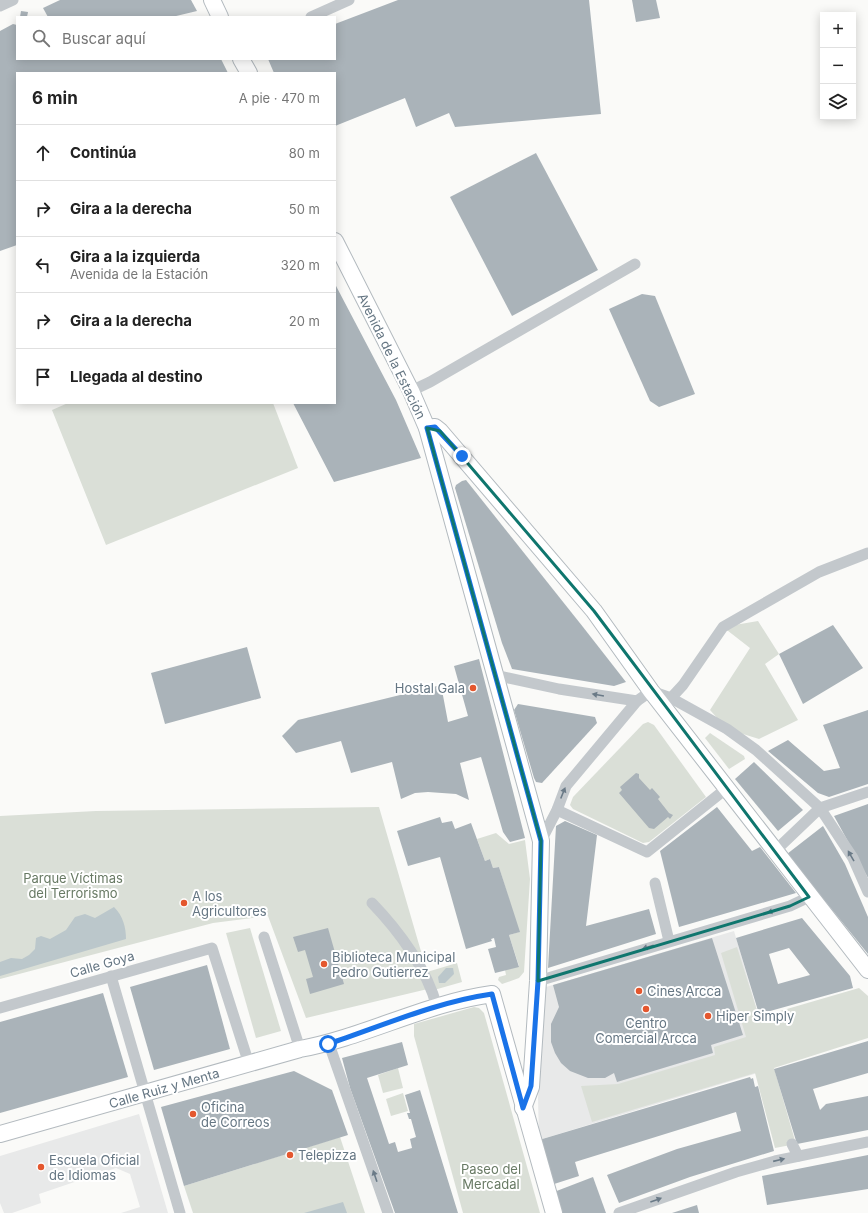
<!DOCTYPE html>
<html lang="es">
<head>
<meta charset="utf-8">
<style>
	body { margin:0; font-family:Inter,sans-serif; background:#f2f2f2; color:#222 }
	.controls { position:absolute; right:12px; top:12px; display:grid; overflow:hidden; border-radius:0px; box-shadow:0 2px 10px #0003 }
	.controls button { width:36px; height:36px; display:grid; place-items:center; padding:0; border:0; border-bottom:1px solid #e0e0e0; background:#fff; color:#222; font:20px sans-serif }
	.stop { position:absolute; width:12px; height:12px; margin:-9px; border:3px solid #1a73e8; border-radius:50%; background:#fff }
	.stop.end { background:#1a73e8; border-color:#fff; box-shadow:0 1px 4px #0008 }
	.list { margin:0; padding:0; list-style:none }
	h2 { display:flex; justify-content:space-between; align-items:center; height:52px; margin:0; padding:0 16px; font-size:17px }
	h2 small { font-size:13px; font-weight:400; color:#767676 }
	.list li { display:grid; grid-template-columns:26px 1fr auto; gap:12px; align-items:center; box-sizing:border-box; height:56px; padding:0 16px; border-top:1px solid #e0e0e0 }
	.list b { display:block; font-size:15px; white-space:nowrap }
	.list p { margin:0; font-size:13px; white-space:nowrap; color:#767676 }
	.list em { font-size:13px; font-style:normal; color:#767676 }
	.icon { flex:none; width:22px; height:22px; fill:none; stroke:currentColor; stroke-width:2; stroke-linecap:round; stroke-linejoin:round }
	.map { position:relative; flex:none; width:868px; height:1213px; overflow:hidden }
	.search { position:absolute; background:#fff; box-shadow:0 2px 10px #0003; left:16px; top:16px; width:320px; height:44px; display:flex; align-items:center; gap:10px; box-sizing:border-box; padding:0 14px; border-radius:0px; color:#767676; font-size:15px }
	.panel { position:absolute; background:#fff; box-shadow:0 2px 10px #0003; left:16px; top:72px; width:320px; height:332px; border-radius:0px }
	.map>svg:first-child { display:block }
	.built { fill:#e8e9e9 }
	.green { fill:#dadfd7 }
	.water { fill:#bbc7cb }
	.building { fill:#aab3b9; fill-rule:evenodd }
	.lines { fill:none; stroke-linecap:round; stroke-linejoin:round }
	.secondary-casing { stroke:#b3babf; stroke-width:18 }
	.street { stroke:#c3c8cc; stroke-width:11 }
	.secondary { stroke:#fff; stroke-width:16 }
	.oneway { fill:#6a7a87 }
	.route { stroke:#1a73e8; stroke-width:5 }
	.marked { fill:none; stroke:#0f766e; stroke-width:3; stroke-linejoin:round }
	.poi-dot { fill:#e4572e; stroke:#fff; stroke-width:1.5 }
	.labels { text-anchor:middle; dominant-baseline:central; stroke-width:4; stroke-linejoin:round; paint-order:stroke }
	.street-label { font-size:13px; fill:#657683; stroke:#fff }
	.poi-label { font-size:13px; fill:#657683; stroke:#fff; text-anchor:start }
	.park-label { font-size:13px; fill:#687a64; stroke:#fff }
</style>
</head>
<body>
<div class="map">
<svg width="868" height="1213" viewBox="0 0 868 1213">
	<rect width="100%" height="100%" fill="#fafaf8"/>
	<!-- built -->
	<g class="built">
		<path d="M 734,931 L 774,1068 L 539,1140 L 538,1098 L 546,987 Z"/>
		<path d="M 139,1114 L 168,1213 L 121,1213 L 140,1207 L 130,1174 L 116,1168 L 39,1194 L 41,1203 L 12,1213 L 4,1213 L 0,1203 L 0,1156 Z"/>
	</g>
	<!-- green -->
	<g class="green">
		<path d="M 68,403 L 273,403 L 298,468 L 106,545 L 52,410 Z"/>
		<path d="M 758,621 L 779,654 L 765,664 L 798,720 L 759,739 L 727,729 L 710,710 L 750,648 L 723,627 Z"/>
		<path d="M 648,722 L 654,725 L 706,797 L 649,842 L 643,843 L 573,809 L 570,805 L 573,797 L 643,724 Z"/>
		<path d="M 710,733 L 744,756 L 745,759 L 729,769 L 705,738 Z"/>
		<path d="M 379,807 L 427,972 L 457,963 L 462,982 L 434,990 L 432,988 L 306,1018 L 268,916 L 213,923 L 0,979 L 0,816 L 96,811 Z"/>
		<path d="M 496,833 L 509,844 L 525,840 L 530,879 L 524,972 L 519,978 L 502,984 L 498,980 L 499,977 L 506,975 L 505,970 L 519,966 L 509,935 L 519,932 L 499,867 L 493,868 L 490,859 L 485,861 L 477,839 Z"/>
		<path d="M 250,928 L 281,1031 L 256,1038 L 226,933 Z"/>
		<path d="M 737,947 L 759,1017 L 859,988 L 868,996 L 868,1038 L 774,1068 L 796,1144 L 775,1148 L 755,1073 L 592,1122 L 581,1086 L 618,1084 L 715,1055 L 714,1047 L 746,1037 L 721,953 Z"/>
		<path d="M 474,1007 L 479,1008 L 484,1013 L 540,1213 L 463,1213 L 414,1036 L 414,1024 Z"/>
		<path d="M 398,1068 L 403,1088 L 383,1093 L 378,1075 Z"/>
		<path d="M 403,1093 L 408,1111 L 391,1116 L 386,1099 Z"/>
		<path d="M 340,1137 L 365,1213 L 193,1213 L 184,1186 Z"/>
	</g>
	<!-- water -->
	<g class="water">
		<path d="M 114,907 C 123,916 126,927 126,939 L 0,976 L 0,962 L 11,958 L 22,959 L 29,955 L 35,949 L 36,938 L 41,936 L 50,939 L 66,930 L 75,917 L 85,914 L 95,918 Z"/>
		<path d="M 446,968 L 453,968 L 454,974 L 445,983 L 439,983 L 438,977 Z"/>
		<path d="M 343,1202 L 347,1213 L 304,1213 Z"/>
	</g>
	<!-- building -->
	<g class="building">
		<path d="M 60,0 L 191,0 L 197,11 L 172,17 L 48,17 L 43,8 Z"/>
		<path d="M 398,0 L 589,0 L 601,114 L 455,127 L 449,113 L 416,127 L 405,98 L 335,126 L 335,73 L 274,73 L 268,59 L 335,59 L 335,24 Z"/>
		<path d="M 632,0 L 656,0 L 660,18 L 636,22 Z"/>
		<path d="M 21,11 L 28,12 L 27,17 L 20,17 Z"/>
		<path d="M 13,24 L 17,25 L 17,59 L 221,59 L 228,73 L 17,73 L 17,245 L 0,251 L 0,31 Z"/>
		<path d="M 536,153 L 598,270 L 512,316 L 450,197 Z"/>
		<path d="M 335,284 L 396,400 L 421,458 L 334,482 L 293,403 L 335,403 Z"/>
		<path d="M 642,294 L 655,296 L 695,394 L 659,407 L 650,401 L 609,309 Z"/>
		<path d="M 466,480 L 583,627 L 626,682 L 614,686 L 512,669 L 502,643 L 455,488 L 456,485 L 462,481 Z"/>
		<path d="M 833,625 L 863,668 L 803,704 L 779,654 Z"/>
		<path d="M 247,647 L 261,698 L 165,724 L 151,673 Z"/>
		<path d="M 479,659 L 525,838 L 510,842 L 503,832 L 481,757 L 460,763 L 469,800 L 456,794 L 428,792 L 415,793 L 401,799 L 392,762 L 351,773 L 341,741 L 296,753 L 282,736 L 298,720 L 441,685 L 448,722 L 468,716 L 454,666 Z"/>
		<path d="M 518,704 L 595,717 L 597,723 L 542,783 L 536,782 L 534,778 L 514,710 Z"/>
		<path d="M 868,710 L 868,784 L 829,797 L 818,793 L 768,751 L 788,740 L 824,771 L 840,768 L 823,725 Z"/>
		<path d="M 754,762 L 803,810 L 778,831 L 735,779 Z"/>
		<path d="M 636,773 L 639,774 L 639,778 L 650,790 L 652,788 L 660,797 L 658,799 L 669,813 L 673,815 L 670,819 L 668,817 L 654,829 L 649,828 L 619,793 L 622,790 L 620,787 Z"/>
		<path d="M 868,804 L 868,878 L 834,816 Z"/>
		<path d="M 717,807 L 752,851 L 760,847 L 796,893 L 679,927 L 660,851 Z"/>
		<path d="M 440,817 L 442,823 L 452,821 L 455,829 L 471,823 L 485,861 L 490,859 L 493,868 L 499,867 L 520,932 L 509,935 L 519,967 L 495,973 L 488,949 L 496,947 L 494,938 L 491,939 L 492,941 L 466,949 L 440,857 L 408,866 L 397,831 Z"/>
		<path d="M 565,821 L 597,835 L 586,926 L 649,909 L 656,934 L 548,968 L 556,826 Z"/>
		<path d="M 823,826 L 845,864 L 868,917 L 868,954 L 787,854 Z"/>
		<path d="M 802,918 L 850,976 L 853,988 L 759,1014 L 736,938 ZM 789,948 L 810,975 L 778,984 L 769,954 Z"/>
		<path d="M 328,928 L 344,984 L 310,994 L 306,979 L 313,977 L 305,950 L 298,952 L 293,937 Z"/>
		<path d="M 712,938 L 743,1035 L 711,1045 L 713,1053 L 617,1082 L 614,1073 L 605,1078 L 588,1078 L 570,1071 L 561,1063 L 555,1053 L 551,1042 L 551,1024 L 559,1007 L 553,985 Z"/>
		<path d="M 207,965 L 230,1049 L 154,1070 L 130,987 Z"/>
		<path d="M 103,993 L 128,1077 L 0,1113 L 0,1022 Z"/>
		<path d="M 868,1041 L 868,1073 L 813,1089 L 820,1110 L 826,1104 L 868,1096 L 868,1130 L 797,1144 L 774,1069 Z"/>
		<path d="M 402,1042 L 408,1065 L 367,1078 L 389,1144 L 395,1142 L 398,1152 L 412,1148 L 410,1139 L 416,1137 L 411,1119 L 409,1119 L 407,1113 L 410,1113 L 405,1095 L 420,1090 L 458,1213 L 395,1213 L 350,1088 L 342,1058 Z"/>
		<path d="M 294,1071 L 332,1090 L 348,1135 L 184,1186 L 161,1107 Z"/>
		<path d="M 750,1077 L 751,1079 L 753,1078 L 755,1087 L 758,1086 L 774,1151 L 690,1177 L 619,1203 L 607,1175 L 677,1149 L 741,1131 L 736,1112 L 575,1162 L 579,1176 L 551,1185 L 539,1140 Z"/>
		<path d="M 868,1155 L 868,1189 L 767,1205 L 762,1176 Z"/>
		<path d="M 593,1177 L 606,1213 L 560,1213 L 554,1192 Z"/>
		<path d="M 697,1205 L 699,1213 L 672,1213 Z"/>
	</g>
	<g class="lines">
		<!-- secondary casing -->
		<g class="secondary-casing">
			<g id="secondary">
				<path d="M 212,0 L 220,17"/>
				<path d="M 241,59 L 249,73"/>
				<path d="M 335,241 L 411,391 L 427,428 L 541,841 L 538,981 L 531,1087 L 523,1108"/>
				<path d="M 427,428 L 435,427 L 440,431 L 594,611 L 651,691 L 868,970"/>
				<path d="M 0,1134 L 300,1049 C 365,1037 426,1003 492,994 L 554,1213"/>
			</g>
		</g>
		<!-- street -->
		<g class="street">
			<path d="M 0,6 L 13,0"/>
			<path d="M 311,17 L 349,0"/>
			<path d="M 411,391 L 430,382 L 635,264"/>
			<path d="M 495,675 L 559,689 L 637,701"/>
			<path d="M 671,698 L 683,685 L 723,627 L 819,572 L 868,553"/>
			<path d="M 557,810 L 647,852 L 727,788"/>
			<path d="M 541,841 L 557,810 L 566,786 L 637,701 L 651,691 L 671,698 L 727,729 L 756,750 L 820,808 L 853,858 L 868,892"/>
			<path d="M 775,851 L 820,808 L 868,792"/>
			<path d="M 655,883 L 669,941"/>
			<path d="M 372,903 C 399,931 427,969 437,1007"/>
			<path d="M 264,937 L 300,1049"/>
			<path d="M 111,976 L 180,1213"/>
			<path d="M 538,981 L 790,906 L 809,897"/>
			<path d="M 0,1008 L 212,948 L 249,1064"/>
			<path d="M 329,1044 L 388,1213"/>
			<path d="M 792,1144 L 798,1156"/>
			<path d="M 619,1213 L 736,1172 L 775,1161 L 868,1142"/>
		</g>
		<!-- secondary -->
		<use href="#secondary" class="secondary"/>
	</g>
	<!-- one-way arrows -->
	<defs><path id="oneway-solid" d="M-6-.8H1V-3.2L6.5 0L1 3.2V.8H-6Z"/></defs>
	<g class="oneway">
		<use href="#oneway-solid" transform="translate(598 695) rotate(-170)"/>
		<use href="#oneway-solid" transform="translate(563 793) rotate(-68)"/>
		<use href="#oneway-solid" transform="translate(851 856) rotate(-120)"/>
		<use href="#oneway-solid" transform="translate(773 911) rotate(164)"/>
		<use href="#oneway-solid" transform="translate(648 947) rotate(163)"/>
		<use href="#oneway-solid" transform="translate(779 1160) rotate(-13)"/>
		<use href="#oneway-solid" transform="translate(375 1176) rotate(-109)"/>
		<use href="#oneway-solid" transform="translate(656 1200) rotate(-20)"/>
	</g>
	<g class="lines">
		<!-- route -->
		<path class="route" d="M 328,1044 C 382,1026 436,1002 492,994 L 523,1108 L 531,1086 L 538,981 L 541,841 L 427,428 L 435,427 L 462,456"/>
	</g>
	<!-- marked area -->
	<path class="marked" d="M 427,428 L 440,431 L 594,611 L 809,897 L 790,906 L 538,981 L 541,841 Z"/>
	<!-- markers -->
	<g class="poi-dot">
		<circle cx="473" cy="688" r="4"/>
		<circle cx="184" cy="903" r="4"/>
		<circle cx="324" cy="964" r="4"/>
		<circle cx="639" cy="991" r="4"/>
		<circle cx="646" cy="1009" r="4"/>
		<circle cx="708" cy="1016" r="4"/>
		<circle cx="193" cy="1114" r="4"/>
		<circle cx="290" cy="1155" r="4"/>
		<circle cx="41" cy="1167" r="4"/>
	</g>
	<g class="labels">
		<!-- street labels -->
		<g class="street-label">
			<text transform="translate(392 356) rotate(64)">Avenida de la Estación</text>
			<text transform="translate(102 964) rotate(-16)">Calle Goya</text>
			<text transform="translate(164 1088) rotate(-16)">Calle Ruiz y Menta</text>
		</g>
		<!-- poi labels -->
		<g class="poi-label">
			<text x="465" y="688" text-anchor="end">Hostal Gala</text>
			<text x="192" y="896">A los<tspan x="192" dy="15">Agricultores</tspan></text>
			<text x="332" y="957">Biblioteca Municipal<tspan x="332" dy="15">Pedro Gutierrez</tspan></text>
			<text x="647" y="991">Cines Arcca</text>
			<text x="716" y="1016">Hiper Simply</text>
			<text x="646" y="1023" text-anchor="middle">Centro<tspan x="646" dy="15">Comercial Arcca</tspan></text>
			<text x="201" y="1107">Oficina<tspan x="201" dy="15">de Correos</tspan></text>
			<text x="298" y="1155">Telepizza</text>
			<text x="49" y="1160">Escuela Oficial<tspan x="49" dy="15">de Idiomas</tspan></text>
		</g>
		<!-- park labels -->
		<g class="park-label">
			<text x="73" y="878">Parque Víctimas<tspan x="73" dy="15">del Terrorismo</tspan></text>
			<text x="491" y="1169">Paseo del<tspan x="491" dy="15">Mercadal</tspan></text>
		</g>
	</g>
</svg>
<div class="controls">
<button>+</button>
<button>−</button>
<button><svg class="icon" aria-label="layers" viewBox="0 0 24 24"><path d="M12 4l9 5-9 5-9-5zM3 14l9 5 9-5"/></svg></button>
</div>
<div class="stop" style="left:328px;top:1044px"></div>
<div class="stop end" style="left:462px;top:456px"></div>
<div class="search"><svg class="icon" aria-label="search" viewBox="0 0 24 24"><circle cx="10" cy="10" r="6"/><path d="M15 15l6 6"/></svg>Buscar aquí</div>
<section class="panel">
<h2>6 min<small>A pie · 470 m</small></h2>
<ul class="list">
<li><svg class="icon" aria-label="ahead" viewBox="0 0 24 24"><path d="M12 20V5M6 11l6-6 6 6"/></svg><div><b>Continúa</b></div><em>80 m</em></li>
<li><svg class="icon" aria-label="right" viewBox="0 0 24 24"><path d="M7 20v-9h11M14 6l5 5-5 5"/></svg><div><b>Gira a la derecha</b></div><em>50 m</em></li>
<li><svg class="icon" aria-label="left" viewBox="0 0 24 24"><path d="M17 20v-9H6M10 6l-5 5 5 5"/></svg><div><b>Gira a la izquierda</b><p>Avenida de la Estación</p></div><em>320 m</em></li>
<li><svg class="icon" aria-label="right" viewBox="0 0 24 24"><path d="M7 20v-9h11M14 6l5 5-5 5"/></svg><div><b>Gira a la derecha</b></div><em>20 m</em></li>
<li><svg class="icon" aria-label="arrive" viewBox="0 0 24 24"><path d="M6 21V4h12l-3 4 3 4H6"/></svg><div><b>Llegada al destino</b></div></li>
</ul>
</section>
</div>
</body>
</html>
